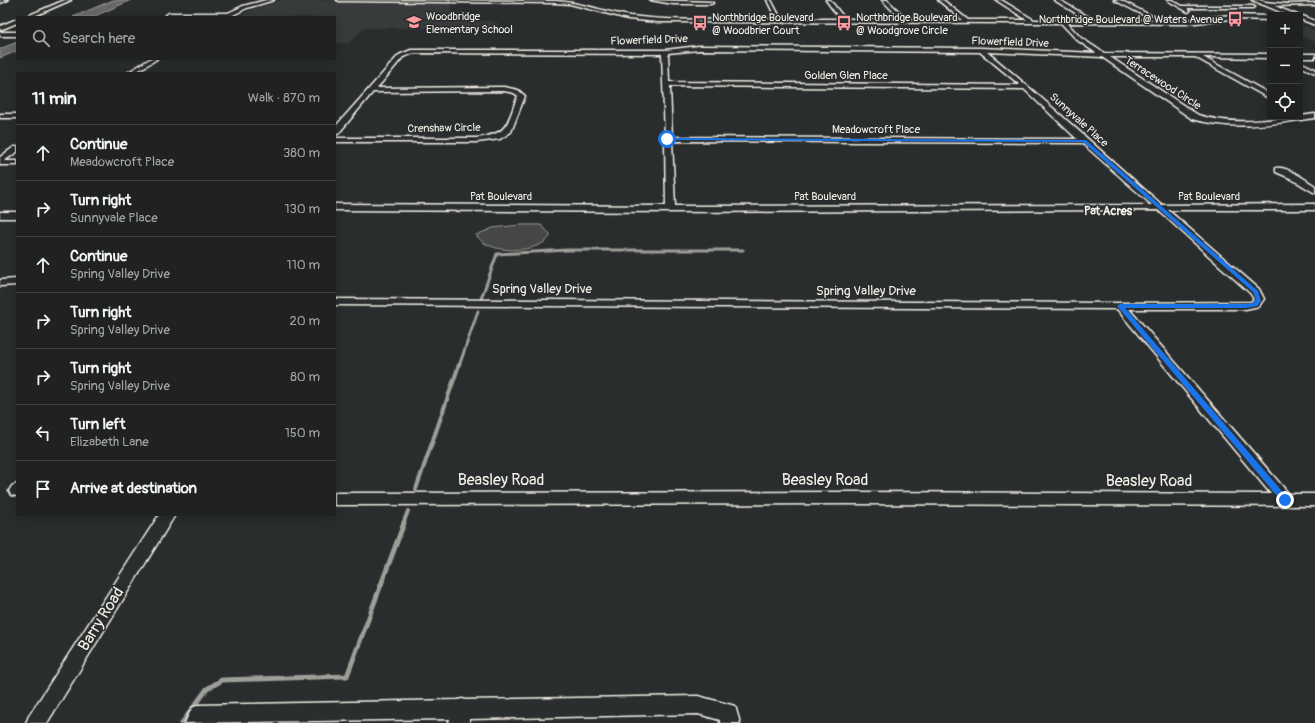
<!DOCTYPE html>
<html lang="en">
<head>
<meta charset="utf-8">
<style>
	body { margin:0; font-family:Pangolin,sans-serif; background:#282a2a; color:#f1f3f6 }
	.controls { position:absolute; right:12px; top:12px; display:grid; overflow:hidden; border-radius:0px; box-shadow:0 2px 10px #0003 }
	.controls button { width:36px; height:36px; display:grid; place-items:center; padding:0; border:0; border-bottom:1px solid #3d3f40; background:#202222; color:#f1f3f6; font:20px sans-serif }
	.stop { position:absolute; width:12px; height:12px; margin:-9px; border:3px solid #1a73e8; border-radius:50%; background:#fff }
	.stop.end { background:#1a73e8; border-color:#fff; box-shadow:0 1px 4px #0008 }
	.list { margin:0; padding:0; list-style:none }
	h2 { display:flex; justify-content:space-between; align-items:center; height:52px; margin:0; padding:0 16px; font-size:17px }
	h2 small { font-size:13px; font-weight:400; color:#a2a4a5 }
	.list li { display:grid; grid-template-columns:26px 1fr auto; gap:12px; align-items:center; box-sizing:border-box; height:56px; padding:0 16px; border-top:1px solid #3d3f40 }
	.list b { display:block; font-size:15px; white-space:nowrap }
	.list p { margin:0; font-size:13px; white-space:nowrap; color:#a2a4a5 }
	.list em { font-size:13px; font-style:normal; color:#a2a4a5 }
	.icon { flex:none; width:22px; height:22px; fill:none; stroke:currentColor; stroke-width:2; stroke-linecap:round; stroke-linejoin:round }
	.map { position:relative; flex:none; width:1315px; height:723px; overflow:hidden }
	.search { position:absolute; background:#202222; box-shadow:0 2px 10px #0003; left:16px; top:16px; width:320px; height:44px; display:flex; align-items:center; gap:10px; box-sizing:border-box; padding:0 14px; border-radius:0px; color:#a2a4a5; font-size:15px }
	.panel { position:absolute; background:#202222; box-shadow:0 2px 10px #0003; left:16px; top:72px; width:320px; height:444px; border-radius:0px }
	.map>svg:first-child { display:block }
	.built { fill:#373a3a }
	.green { fill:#444645; stroke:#9c9c96 }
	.water { fill:#676866; stroke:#9f9f9a }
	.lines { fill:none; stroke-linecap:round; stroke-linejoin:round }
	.stream-far2 { stroke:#9f9f9a; stroke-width:3 }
	.stream-far1 { stroke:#9f9f9a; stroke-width:4 }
	.stream { stroke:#9f9f9a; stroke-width:5 }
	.minor-casing { stroke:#f4f1e8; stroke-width:3 }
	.major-casing { stroke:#f4f1e8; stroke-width:3 }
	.minor { fill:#2a2d2e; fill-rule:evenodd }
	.major { fill:#2a2d2e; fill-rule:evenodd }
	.route { fill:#1a73e8 }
	.labels { text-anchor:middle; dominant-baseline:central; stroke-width:3; stroke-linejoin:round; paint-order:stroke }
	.far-poi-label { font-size:11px; fill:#f4f1e8; stroke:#2a2d2e; text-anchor:start }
	.far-street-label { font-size:11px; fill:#f4f1e8; stroke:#2a2d2e }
	.far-neighbourhood-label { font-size:12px; font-weight:bold; fill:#f4f1e8; stroke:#2a2d2e }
	.street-label { font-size:13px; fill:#f4f1e8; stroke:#2a2d2e }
	.near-street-label { font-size:16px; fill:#f4f1e8; stroke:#2a2d2e }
</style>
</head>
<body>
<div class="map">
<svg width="1315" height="723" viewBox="0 0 1315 723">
	<rect width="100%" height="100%" fill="#2a2d2e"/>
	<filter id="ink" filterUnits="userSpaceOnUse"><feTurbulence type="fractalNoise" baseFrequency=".025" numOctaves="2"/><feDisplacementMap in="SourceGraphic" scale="8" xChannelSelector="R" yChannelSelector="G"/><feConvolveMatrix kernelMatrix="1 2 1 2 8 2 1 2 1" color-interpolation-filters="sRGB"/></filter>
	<g filter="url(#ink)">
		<!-- built -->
		<g class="built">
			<path d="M 281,0 L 333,0 L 351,3 L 450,2 L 451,11 L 475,15 L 470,16 L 470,19 L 499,23 L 496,28 L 364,28 L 349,43 L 335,43 L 335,17 L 238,17 L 248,11 Z"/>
			<path d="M 1300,24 L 1315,30 L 1315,42 L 1300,36 Z"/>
		</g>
		<!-- green -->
		<path class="green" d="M 520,225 L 541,225 L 551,235 C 541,252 504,253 488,245 C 483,243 479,239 476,235 L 493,228 Z"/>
		<!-- water -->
		<g class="water">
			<path d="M 113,0 L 131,0 L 93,17 L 73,17 Z"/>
			<path d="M 17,42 L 17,51 L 0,58 L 0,49 Z"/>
		</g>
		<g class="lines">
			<!-- stream-far2 -->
			<g class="stream-far2">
				<path d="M 481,299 L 497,254 L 567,250 L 743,250"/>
				<path d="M 459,366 L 478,311"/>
			</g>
			<!-- stream-far1 -->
			<g class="stream-far1">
				<path d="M 416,489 L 459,365"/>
				<path d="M 403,524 L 408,511"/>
			</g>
			<!-- stream -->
			<path class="stream" d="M 182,723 L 207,689 L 222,680 L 347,676 L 404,523"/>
			<!-- minor casing -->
			<g class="minor-casing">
				<g id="minor">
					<path d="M 0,0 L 8,0 L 0,3 Z"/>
					<path d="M 65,0 L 71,0 L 32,17 L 25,17 Z"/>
					<path d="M 266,0 L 274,0 L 247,8 L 229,17 L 169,17 L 166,15 L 169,13 L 228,13 L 243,6 Z"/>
					<path d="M 337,0 L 555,1 C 581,2 604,12 630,16 C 678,22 728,19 776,19 L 767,0 L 771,0 L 781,19 L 840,19 L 826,0 L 830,0 L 845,19 L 901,19 L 882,0 L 887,0 L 907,19 L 962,20 L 938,0 L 943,0 L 968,20 L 1027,20 L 996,0 L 1001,0 L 1034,20 L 1087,20 L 1054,0 L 1059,0 L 1094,20 L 1153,20 L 1114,0 L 1120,0 L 1160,20 L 1187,20 L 1231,15 L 1270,16 L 1270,20 L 1231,19 L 1187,24 L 1067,23 L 1081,38 L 1104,53 L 1270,54 L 1270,58 L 1203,57 L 1270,94 L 1270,99 L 1195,57 L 1110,57 L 1198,115 C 1237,127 1277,119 1315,114 L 1315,118 C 1272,124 1235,131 1192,119 L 1102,57 L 987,52 C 1047,101 1104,154 1162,205 L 1315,204 L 1315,210 L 1168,210 L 1259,289 L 1264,299 L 1259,306 L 1246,309 L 1129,309 L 1289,494 L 1315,494 L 1315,506 L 852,504 L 335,505 L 335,493 L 852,492 L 1271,494 L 1117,309 L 335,305 L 335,299 L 1120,303 L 1251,302 L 1254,299 L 1250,293 L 1158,210 L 671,212 L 335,210 L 335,204 L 666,206 L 665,141 L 663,139 L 665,137 L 662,54 L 414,53 L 403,57 L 377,88 L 504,87 L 518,90 L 525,96 L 511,132 L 500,139 L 477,142 L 335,142 L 335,138 L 477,138 C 510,133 506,125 518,96 L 514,93 L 504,91 L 373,92 L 338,134 L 335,134 L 335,127 L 399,55 L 411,50 L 665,50 L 699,46 L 981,48 L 1096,53 L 1077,40 L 1061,23 L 657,22 L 628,19 L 570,4 L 555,3 L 339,1 ZM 699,50 L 980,52 L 1020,85 L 669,82 L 668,53 ZM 670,86 L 1024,89 L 1077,139 L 672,137 ZM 672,141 L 1082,143 L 1152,205 L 675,206 Z"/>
					<path d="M 650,0 L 711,2 L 713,3 L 711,4 L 673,4 Z"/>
					<path d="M 1167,0 L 1172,0 L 1182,6 L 1253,6 L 1255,7 L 1253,8 L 1187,8 L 1190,11 L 1188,12 Z"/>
					<path d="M 1263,2 L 1288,4 L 1315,3 L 1315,5 L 1269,6 L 1261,4 Z"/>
					<path d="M 17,19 L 17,23 L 0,30 L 0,26 Z"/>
					<rect x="0" y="32" width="17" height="4"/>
					<rect x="1300" y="54" width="15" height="4"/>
					<path d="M 150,59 L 157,59 L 134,73 L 127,73 Z"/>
					<path d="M 1300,62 L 1315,69 L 1315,73 L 1300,66 Z"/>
					<rect x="0" y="114" width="17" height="4"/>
					<path d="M 14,147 L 17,147 L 17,152 L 4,161 L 17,161 L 17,165 L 0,165 L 0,157 Z"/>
					<path d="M 1276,168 C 1287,166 1306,180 1315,186 L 1315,193 L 1290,178 L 1276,172 Z"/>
					<rect x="0" y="212" width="17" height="6"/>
					<path d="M 17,279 L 17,285 L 0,286 L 0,280 Z"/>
					<path d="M 17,484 L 17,496 L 11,495 L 9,491 L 12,486 Z"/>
					<path d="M 159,515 L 175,515 L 47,723 L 26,723 L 29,716 Z"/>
					<path d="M 698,696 L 735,706 L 740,723 L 720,723 L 720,720 L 698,714 L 469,719 L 469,723 L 449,723 L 450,719 L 185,723 L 192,708 L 199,705 L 458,700 L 462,699 L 466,700 Z"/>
				</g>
			</g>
			<!-- major casing -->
			<g class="major-casing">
				<g id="major">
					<path d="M 1252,0 L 1260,0 L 1297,15 L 1288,15 Z"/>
					<path d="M 1300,15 L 1315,21 L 1315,25 L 1300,19 Z"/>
				</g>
			</g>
			<!-- minor -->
			<use href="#minor" class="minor"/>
			<!-- major -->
			<use href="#major" class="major"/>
		</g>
	</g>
	<!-- route -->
	<path class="route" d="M 667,138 L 1086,140 L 1258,291 L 1261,301 L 1257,306 L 1246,308 L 1125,308 L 1287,497 L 1287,502 L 1282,502 L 1117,306 L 1120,304 L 1246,304 L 1253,303 L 1256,299 L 1253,292 L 1083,142 L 666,140 Z"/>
	<!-- icons -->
	<defs>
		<g id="bus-bare" transform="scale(1.2)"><path d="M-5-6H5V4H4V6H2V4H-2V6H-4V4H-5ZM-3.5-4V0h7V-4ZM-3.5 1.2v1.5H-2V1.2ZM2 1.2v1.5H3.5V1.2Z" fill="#ff9aa2" stroke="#2a2d2e" stroke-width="2.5" paint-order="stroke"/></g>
		<g id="school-bare" transform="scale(1.2)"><path d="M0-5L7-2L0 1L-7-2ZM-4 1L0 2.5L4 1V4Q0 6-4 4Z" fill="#ff9aa2" stroke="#2a2d2e" stroke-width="2.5" paint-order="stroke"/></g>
	</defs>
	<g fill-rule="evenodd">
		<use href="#bus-bare" x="1235" y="19"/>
		<use href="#school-bare" x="414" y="22"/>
		<use href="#bus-bare" x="700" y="23"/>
		<use href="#bus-bare" x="844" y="23"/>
	</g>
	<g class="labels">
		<!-- far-poi labels -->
		<g class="far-poi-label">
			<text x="426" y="16">Woodbridge<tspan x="426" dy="13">Elementary School</tspan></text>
			<text x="712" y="17">Northbridge Boulevard<tspan x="712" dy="13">@ Woodbrier Court</tspan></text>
			<text x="856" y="17">Northbridge Boulevard<tspan x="856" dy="13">@ Woodgrove Circle</tspan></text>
			<text x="1223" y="19" text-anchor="end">Northbridge Boulevard @ Waters Avenue</text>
		</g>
		<!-- far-street labels -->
		<g class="far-street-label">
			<text transform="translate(649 40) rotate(-2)">Flowerfield Drive</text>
			<text transform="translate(1010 42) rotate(2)">Flowerfield Drive</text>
			<text x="846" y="75">Golden Glen Place</text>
			<text transform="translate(1163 83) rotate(33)">Terracewood Circle</text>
			<text transform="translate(1079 120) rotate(42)">Sunnyvale Place</text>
			<text transform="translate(444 128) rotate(-1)">Crenshaw Circle</text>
			<text x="876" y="129">Meadowcroft Place</text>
			<text x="501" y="196">Pat Boulevard</text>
			<text x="825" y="196">Pat Boulevard</text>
			<text x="1209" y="196">Pat Boulevard</text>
		</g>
		<!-- far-neighbourhood labels -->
		<g class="far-neighbourhood-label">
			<text x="1108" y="211">Pat Acres</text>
		</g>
		<!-- street labels -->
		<g class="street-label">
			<text x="542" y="289">Spring Valley Drive</text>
			<text x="866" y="291">Spring Valley Drive</text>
		</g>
		<!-- near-street labels -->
		<g class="near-street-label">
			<text x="501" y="480">Beasley Road</text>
			<text x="825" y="480">Beasley Road</text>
			<text x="1149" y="481">Beasley Road</text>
			<text transform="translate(101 619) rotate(-58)">Barry Road</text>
		</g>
	</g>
</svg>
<div class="controls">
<button>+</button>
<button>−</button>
<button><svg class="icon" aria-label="locate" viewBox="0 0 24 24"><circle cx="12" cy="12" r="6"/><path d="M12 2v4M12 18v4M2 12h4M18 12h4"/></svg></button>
</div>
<div class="stop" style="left:667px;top:139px"></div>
<div class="stop end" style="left:1285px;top:500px"></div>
<div class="search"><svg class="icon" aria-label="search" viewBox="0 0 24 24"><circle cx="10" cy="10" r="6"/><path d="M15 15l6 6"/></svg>Search here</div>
<section class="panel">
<h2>11 min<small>Walk · 870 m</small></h2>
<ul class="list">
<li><svg class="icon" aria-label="ahead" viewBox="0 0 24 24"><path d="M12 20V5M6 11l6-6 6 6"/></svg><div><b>Continue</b><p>Meadowcroft Place</p></div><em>380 m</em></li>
<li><svg class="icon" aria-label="right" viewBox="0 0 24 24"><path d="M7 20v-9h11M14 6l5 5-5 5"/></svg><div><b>Turn right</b><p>Sunnyvale Place</p></div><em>130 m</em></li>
<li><svg class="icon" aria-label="ahead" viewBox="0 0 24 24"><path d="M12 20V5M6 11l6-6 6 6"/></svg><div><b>Continue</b><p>Spring Valley Drive</p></div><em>110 m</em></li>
<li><svg class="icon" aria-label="right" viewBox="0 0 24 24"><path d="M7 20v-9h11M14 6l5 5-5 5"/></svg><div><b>Turn right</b><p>Spring Valley Drive</p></div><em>20 m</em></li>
<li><svg class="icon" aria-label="right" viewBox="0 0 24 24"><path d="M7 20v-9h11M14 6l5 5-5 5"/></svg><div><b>Turn right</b><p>Spring Valley Drive</p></div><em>80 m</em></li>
<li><svg class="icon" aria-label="left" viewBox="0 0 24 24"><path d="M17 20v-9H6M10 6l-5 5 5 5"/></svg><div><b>Turn left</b><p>Elizabeth Lane</p></div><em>150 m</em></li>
<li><svg class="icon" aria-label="arrive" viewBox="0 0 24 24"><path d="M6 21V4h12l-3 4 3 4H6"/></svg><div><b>Arrive at destination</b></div></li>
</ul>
</section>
</div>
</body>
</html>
